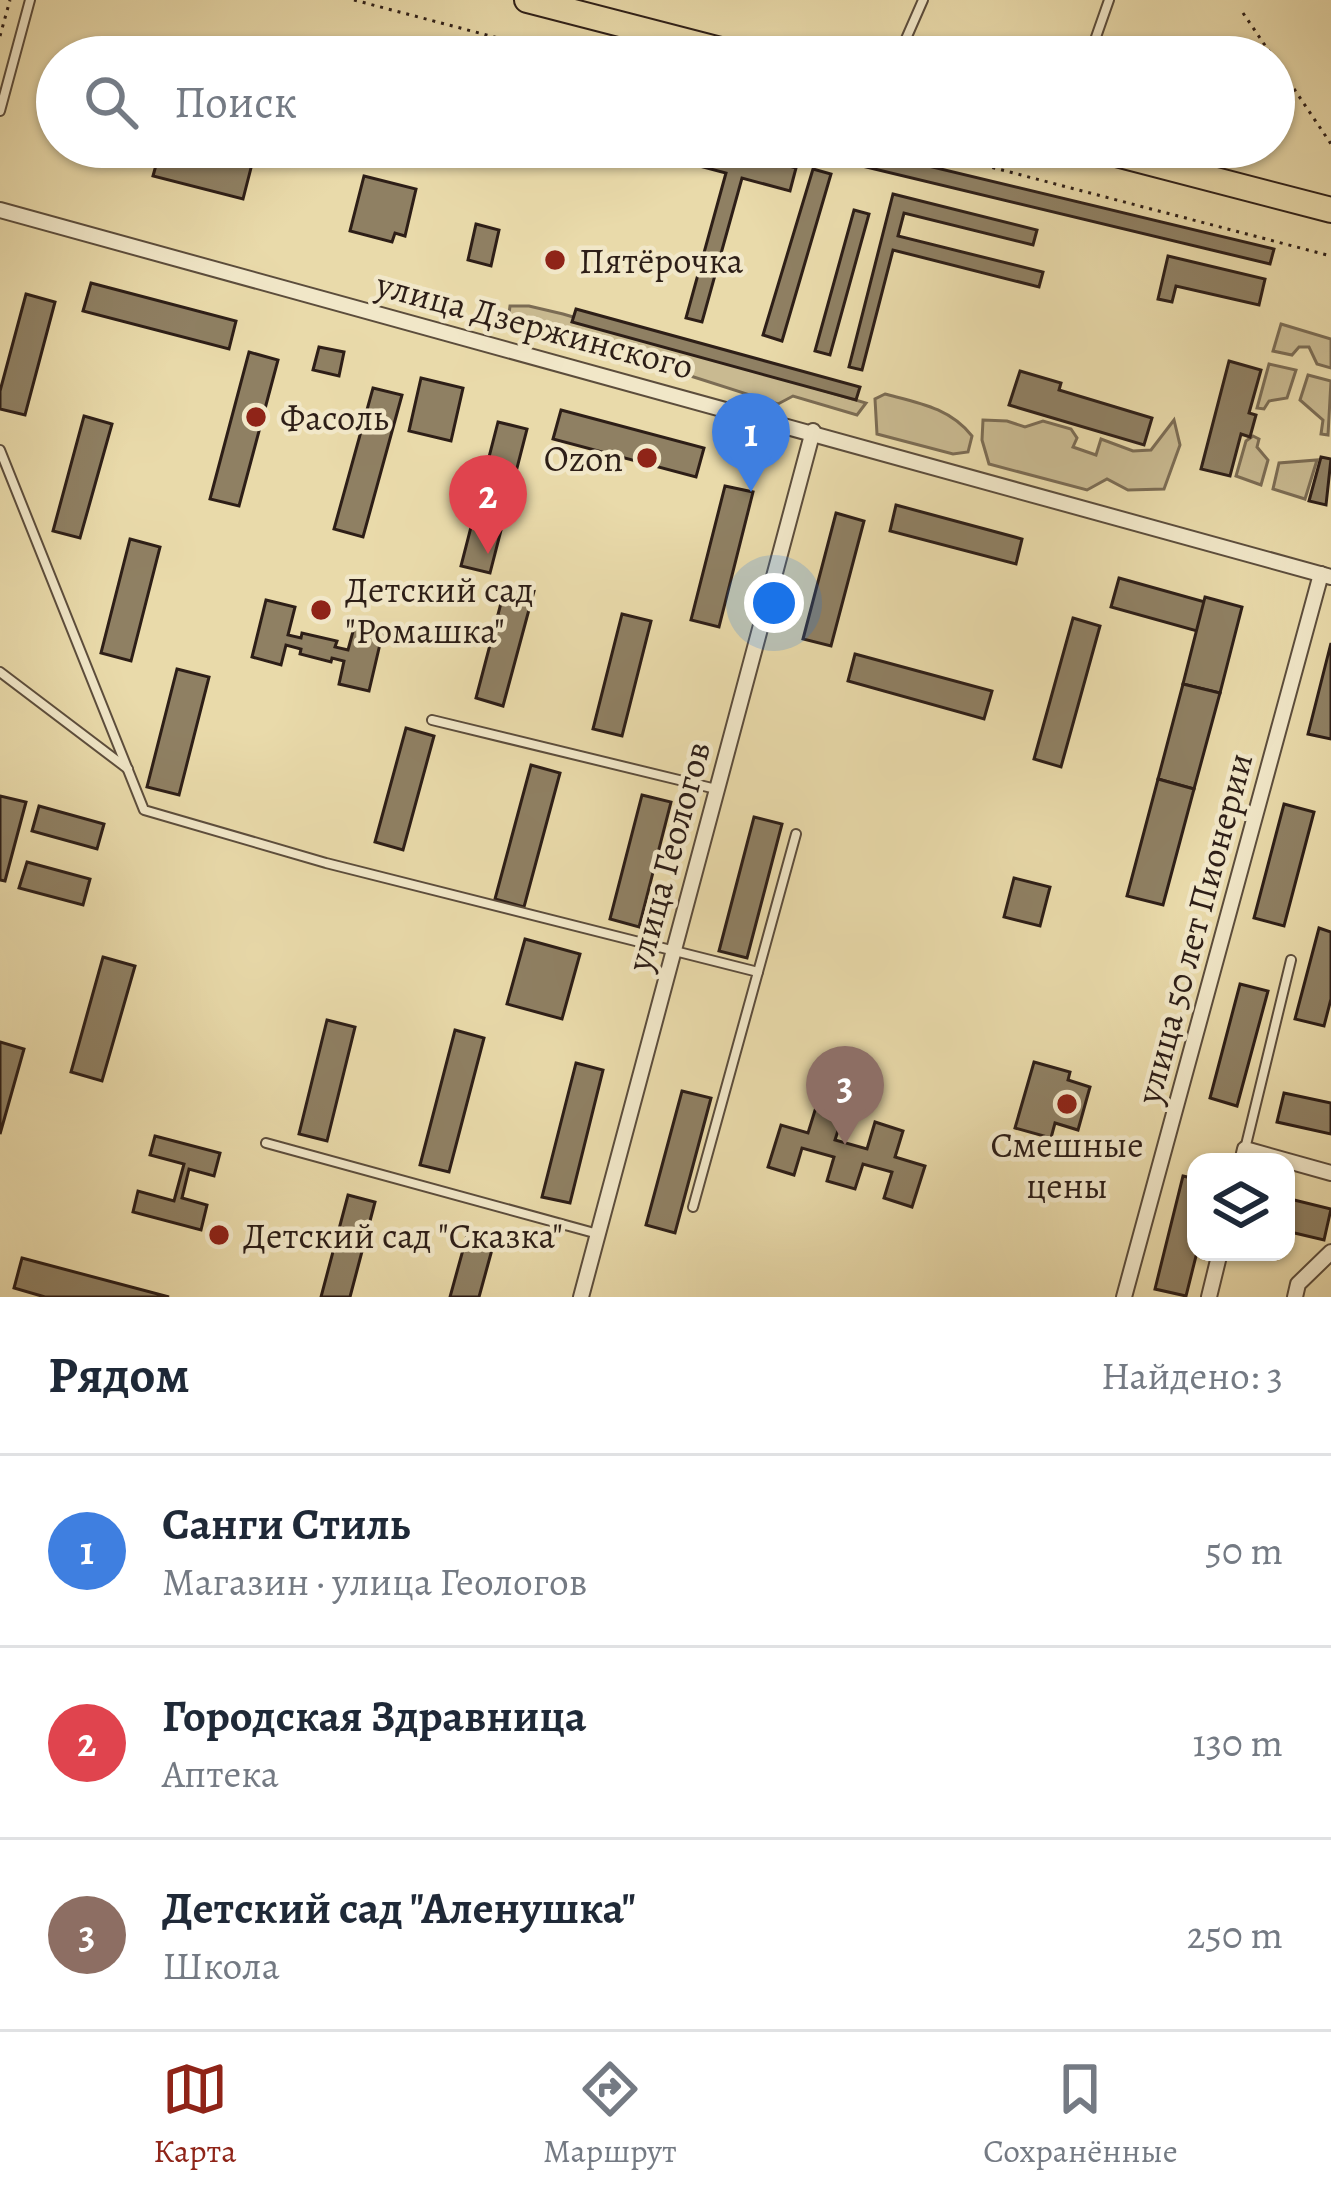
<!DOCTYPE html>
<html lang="ru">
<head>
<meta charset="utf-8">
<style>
	body { margin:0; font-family:Alegreya,serif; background:#f2f2f3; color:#1f2937 }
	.controls { position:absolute; right:36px; bottom:36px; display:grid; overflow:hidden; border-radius:24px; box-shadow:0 3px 9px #0004 }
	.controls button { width:108px; height:108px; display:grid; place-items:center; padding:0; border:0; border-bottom:3px solid #e0e1e3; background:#fff; color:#1f2937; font:60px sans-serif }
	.you { position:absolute; left:774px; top:603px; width:42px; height:42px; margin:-30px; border:9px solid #fff; border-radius:50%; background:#1a73e8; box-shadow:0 0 0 18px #1a73e833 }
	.badge { display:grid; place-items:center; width:78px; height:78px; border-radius:50%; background:#8f2418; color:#fff; font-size:39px; font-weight:700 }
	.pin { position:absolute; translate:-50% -99px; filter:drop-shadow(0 3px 6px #0008) }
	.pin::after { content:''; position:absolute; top:63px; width:42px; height:36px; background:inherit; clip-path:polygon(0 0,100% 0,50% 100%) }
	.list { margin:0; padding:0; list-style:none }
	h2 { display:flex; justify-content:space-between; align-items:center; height:156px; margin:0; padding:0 48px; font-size:51px }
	h2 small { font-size:39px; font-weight:400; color:#747a83 }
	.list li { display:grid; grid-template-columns:78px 1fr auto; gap:36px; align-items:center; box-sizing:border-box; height:192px; padding:0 48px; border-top:3px solid #e0e1e3 }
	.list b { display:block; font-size:45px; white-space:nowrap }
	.list p { margin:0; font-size:39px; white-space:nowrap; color:#747a83 }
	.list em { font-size:39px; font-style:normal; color:#747a83 }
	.icon { flex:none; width:66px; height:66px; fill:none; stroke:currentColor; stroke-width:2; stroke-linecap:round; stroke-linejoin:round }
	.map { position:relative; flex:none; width:1331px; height:1297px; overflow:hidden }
	.search { position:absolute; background:#fff; box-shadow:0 3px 9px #0004; left:36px; right:36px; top:36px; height:132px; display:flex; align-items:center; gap:30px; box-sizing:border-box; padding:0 42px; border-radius:66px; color:#747a83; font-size:45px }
	.sheet { height:732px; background:#fff }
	nav { display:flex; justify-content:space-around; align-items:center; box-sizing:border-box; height:168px; border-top:3px solid #e0e1e3; background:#fff; font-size:33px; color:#747a83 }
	nav a { display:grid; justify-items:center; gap:6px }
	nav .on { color:#8f2418 }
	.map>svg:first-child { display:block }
	.green { fill:#c9ba91; stroke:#7b6c54; stroke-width:3 }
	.building { fill:#8f8063; stroke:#2d1e17; stroke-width:3 }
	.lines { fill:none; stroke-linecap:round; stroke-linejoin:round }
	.lane-casing { stroke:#5c4d3c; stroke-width:12 }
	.street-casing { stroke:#5c4d3c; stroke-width:18 }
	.highway-casing { stroke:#2d1e17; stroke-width:28 }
	.path { stroke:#2d1e17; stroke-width:3; stroke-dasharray:3 6; stroke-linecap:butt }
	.lane { stroke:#f1e7c8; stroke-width:8 }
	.street { stroke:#f1e7c8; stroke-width:14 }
	.highway { stroke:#e9daaa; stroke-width:24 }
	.poi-dot { fill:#8f2418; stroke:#f1e7c8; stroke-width:4.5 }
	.labels { text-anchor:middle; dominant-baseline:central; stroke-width:9; stroke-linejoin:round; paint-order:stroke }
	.poi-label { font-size:36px; fill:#2d1e17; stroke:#f1e7c8; text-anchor:start }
	.street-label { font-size:36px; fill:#2d1e17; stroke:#f1e7c8 }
</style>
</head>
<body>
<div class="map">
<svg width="1331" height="1297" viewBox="0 0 1331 1297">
	<rect width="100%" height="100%" fill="#e9daaa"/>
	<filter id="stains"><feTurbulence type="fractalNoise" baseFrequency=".00167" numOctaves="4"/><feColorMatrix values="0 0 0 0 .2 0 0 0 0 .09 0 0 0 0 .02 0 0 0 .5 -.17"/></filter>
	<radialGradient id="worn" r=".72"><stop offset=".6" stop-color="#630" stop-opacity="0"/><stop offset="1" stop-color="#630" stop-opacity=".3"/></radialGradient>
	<!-- green -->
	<g class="green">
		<path d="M 510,306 L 529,306 L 563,314 L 866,403 L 857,415 L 793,396 L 778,404 L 675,371 L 673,359 L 625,349 L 625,354 L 612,359 L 578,352 L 567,334 L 508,321 Z"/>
		<path d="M 1281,324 L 1331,339 L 1331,368 L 1317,364 L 1309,347 L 1299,347 L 1292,355 L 1273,351 Z"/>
		<path d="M 1269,364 L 1296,370 L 1287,398 L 1269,401 L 1264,409 L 1257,408 Z"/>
		<path d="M 1308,375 L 1331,381 L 1328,435 L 1321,434 L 1323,420 L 1300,400 Z"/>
		<path d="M 885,394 C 919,403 950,408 972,436 L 968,452 L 953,454 L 877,434 L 875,399 Z"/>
		<path d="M 983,420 L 1007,421 L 1025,427 L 1043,421 L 1071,429 L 1077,438 L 1073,447 L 1096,455 L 1101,439 L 1133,451 L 1151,450 L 1174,420 L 1180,445 L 1164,489 L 1128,490 L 1107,479 L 1087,490 L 989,464 L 982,440 Z"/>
		<path d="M 1253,436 L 1259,439 L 1257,447 L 1268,460 L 1261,485 L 1236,476 L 1246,441 Z"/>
		<path d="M 1317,460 L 1305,499 L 1273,489 L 1279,463 Z"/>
	</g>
	<!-- building -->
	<g class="building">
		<path d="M 161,147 L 203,147 L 253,160 L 243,199 L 153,176 Z"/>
		<path d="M 652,147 L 685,147 L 752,166 L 755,156 L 796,168 L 790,191 L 742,178 L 702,322 L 686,318 L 726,173 L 650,153 Z"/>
		<path d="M 783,147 L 849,147 L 1274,249 L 1270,264 Z"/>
		<path d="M 813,169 L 831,174 L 782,341 L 763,335 Z"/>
		<path d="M 364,176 L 416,189 L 405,236 L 395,233 L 392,242 L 350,231 Z"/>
		<path d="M 893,194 L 1037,230 L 1033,245 L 904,213 L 898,236 L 1043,272 L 1039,287 L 893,250 L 862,370 L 849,367 Z"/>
		<path d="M 854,210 L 869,214 L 830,355 L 815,351 Z"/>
		<path d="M 476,224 L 499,230 L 491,266 L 468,260 Z"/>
		<path d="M 1168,256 L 1265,279 L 1259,305 L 1176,286 L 1172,302 L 1158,299 Z"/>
		<path d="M 91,283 L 236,321 L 229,349 L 83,311 Z"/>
		<path d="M 26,294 L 55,302 L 25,415 L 0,409 L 0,391 Z"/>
		<path d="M 576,309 L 860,387 L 856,400 L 572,322 Z"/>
		<path d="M 319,347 L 344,352 L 339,376 L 313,370 Z"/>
		<path d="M 249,352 L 278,360 L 239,506 L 210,499 Z"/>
		<path d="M 1229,361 L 1261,370 L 1249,413 L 1256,415 L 1250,437 L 1241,434 L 1230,476 L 1201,469 Z"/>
		<path d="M 1020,371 L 1061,383 L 1059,390 L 1152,418 L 1144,445 L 1009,405 Z"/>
		<path d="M 421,378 L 463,388 L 451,441 L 409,431 Z"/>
		<path d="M 373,388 L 402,395 L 363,537 L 334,529 Z"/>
		<path d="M 561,410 L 704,448 L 696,477 L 553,439 Z"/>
		<path d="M 84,416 L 112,424 L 80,538 L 53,531 Z"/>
		<path d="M 498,422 L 527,429 L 490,573 L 461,566 Z"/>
		<path d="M 1321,457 L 1331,459 L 1326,505 L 1309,501 Z"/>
		<path d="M 725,486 L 753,492 L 719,627 L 691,620 Z"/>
		<path d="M 896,505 L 1022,539 L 1016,564 L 890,531 Z"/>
		<path d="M 836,513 L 864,521 L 831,646 L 803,639 Z"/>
		<path d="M 130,539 L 160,547 L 131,661 L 101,653 Z"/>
		<path d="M 1119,578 L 1205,602 L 1197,631 L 1111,607 Z"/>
		<path d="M 506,584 L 534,591 L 503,706 L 476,698 Z"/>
		<path d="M 1205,597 L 1242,607 L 1220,693 L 1183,684 Z"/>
		<path d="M 266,600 L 295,607 L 288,635 L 301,638 L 302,633 L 337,641 L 335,647 L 348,650 L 355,624 L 383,631 L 369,691 L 339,684 L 344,661 L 332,658 L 331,662 L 300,654 L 301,649 L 286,645 L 281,665 L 252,657 Z"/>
		<path d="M 622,614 L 651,621 L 622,736 L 593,729 Z"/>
		<path d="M 1073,618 L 1100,626 L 1061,767 L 1034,759 Z"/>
		<path d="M 1331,643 L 1331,739 L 1308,734 Z"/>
		<path d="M 855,654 L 992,691 L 984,719 L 848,681 Z"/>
		<path d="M 177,669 L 209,677 L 179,795 L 147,787 Z"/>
		<path d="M 1183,684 L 1220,693 L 1194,789 L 1158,779 Z"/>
		<path d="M 406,728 L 434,736 L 403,850 L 375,842 Z"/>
		<path d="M 531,765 L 560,773 L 524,907 L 495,899 Z"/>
		<path d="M 1158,779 L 1194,789 L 1163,905 L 1127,896 Z"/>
		<path d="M 642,795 L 671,802 L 639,927 L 610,919 Z"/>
		<path d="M 0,796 L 26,802 L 5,881 L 0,880 Z"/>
		<path d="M 1284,804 L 1314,812 L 1284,926 L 1254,918 Z"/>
		<path d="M 39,806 L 104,824 L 97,849 L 32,831 Z"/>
		<path d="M 754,817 L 782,824 L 747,958 L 719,951 Z"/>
		<path d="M 27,862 L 90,879 L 83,905 L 19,888 Z"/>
		<path d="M 1014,878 L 1050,887 L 1040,926 L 1004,917 Z"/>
		<path d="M 1319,928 L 1331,932 L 1331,999 L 1324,1026 L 1295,1019 Z"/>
		<path d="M 525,939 L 580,954 L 562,1019 L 507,1004 Z"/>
		<path d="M 103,957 L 135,966 L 102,1081 L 71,1072 Z"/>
		<path d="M 1240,984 L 1268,991 L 1237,1106 L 1210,1098 Z"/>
		<path d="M 327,1020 L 355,1027 L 327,1141 L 299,1134 Z"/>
		<path d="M 455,1030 L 484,1038 L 449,1172 L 420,1165 Z"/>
		<path d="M 0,1042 L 24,1049 L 0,1134 Z"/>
		<path d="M 1034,1062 L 1070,1072 L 1068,1080 L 1090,1087 L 1078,1130 L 1055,1123 L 1051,1138 L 1015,1128 Z"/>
		<path d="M 576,1063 L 603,1070 L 570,1203 L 542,1197 Z"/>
		<path d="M 682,1091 L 711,1098 L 675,1233 L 646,1225 Z"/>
		<path d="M 1284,1093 L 1331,1103 L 1331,1134 L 1277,1122 Z"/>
		<path d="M 816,1107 L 843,1115 L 835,1140 L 867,1149 L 875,1122 L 903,1131 L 895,1157 L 925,1166 L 912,1207 L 884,1198 L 892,1172 L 863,1164 L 855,1189 L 827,1181 L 834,1157 L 802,1148 L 794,1175 L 768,1167 L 781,1125 L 808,1133 Z"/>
		<path d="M 155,1136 L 220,1153 L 214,1176 L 189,1169 L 182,1198 L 207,1205 L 201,1230 L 133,1212 L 138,1191 L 174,1201 L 184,1164 L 150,1155 Z"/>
		<path d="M 1183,1176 L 1196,1179 L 1197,1252 L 1186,1296 L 1155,1289 Z"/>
		<path d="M 348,1195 L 375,1202 L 350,1297 L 321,1297 Z"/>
		<path d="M 1286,1198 L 1331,1209 L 1324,1240 L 1286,1231 Z"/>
		<path d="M 469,1228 L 496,1235 L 479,1297 L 450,1297 Z"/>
		<path d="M 22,1258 L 169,1297 L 45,1297 L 14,1288 Z"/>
	</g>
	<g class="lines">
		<!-- lane casing -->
		<g class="lane-casing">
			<g id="lane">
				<path d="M 898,57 L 923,0"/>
				<path d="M 1089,57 L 1109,0"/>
				<path d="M 0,111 L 30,0"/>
				<path d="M 0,450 L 144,810 L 326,863 L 758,972 L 693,1207"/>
				<path d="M 0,672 L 128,769"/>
				<path d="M 432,720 L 716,789"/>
				<path d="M 758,972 L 796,834"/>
				<path d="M 266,1143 L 598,1234"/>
				<path d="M 1245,1149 L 1291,960"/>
			</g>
		</g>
		<!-- street casing -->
		<g class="street-casing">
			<g id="street">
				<path d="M 0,210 L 1331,577"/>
				<path d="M 1242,1162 L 1245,1149 L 1331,1173"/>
				<path d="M 581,1297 L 813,431"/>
				<path d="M 1124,1297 L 1321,574"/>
				<path d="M 1209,1297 L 1220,1252"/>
				<path d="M 1295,1297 L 1298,1284 L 1331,1252"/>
			</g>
		</g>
		<!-- highway casing -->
		<g class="highway-casing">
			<g id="highway">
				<path d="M 527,0 L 748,57"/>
				<path d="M 1089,147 L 1331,210"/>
			</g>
		</g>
		<!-- path -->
		<g class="path">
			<path d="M 354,0 L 570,57"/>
			<path d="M 1243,13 L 1273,57"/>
			<path d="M 0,36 L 10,0"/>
			<path d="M 1274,59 L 1331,144"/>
			<path d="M 914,147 L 1331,256"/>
		</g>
		<!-- lane -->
		<use href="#lane" class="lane"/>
		<!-- street -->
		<use href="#street" class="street"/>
		<!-- highway -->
		<use href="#highway" class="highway"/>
	</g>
	<!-- markers -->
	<g class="poi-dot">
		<circle cx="555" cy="260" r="12"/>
		<circle cx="256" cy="417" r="12"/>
		<circle cx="647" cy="458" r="12"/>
		<circle cx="321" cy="610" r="12"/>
		<circle cx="1067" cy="1104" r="12"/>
		<circle cx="219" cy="1235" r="12"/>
	</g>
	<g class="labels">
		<!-- poi labels -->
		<g class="poi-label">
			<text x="579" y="260">Пятёрочка</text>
			<text x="280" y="417">Фасоль</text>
			<text x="623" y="458" text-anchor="end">Ozon</text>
			<text x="345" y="589">Детский сад<tspan x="345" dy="41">"Ромашка"</tspan></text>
			<text x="1067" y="1144" text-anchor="middle">Смешные<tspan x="1067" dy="41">цены</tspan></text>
			<text x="243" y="1235">Детский сад "Сказка"</text>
		</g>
		<!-- street labels -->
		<g class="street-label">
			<text transform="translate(535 325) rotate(15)">улица Дзержинского</text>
			<text transform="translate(668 856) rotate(-75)">улица Геологов</text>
			<text transform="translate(1194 928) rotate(-75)">улица 50 лет Пионерии</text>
		</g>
	</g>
	<rect width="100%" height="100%" filter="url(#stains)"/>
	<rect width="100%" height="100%" fill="url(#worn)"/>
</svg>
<div class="controls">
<button><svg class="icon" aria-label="layers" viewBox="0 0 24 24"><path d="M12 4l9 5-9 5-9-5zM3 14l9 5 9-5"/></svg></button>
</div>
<div class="you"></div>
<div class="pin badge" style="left:751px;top:492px;background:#3f7fe0">1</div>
<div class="pin badge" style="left:488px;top:554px;background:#e0444e">2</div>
<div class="pin badge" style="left:845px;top:1145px;background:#8d6e63">3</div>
<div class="search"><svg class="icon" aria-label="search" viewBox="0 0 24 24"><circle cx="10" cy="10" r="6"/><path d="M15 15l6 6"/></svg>Поиск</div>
</div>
<section class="sheet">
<h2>Рядом<small>Найдено: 3</small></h2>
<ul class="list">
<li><span class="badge" style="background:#3f7fe0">1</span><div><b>Санги Стиль</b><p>Магазин · улица Геологов</p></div><em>50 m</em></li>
<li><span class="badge" style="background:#e0444e">2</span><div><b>Городская Здравница</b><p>Аптека</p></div><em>130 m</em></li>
<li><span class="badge" style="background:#8d6e63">3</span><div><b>Детский сад &quot;Аленушка&quot;</b><p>Школа</p></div><em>250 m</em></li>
</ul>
</section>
<nav>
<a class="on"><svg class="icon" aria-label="map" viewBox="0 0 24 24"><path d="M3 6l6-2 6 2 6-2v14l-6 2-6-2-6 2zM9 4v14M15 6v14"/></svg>Карта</a>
<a><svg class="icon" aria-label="directions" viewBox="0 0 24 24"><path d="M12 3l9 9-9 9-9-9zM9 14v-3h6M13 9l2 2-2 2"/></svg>Маршрут</a>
<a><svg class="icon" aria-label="saved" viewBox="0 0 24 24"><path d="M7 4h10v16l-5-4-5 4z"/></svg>Сохранённые</a>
</nav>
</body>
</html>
